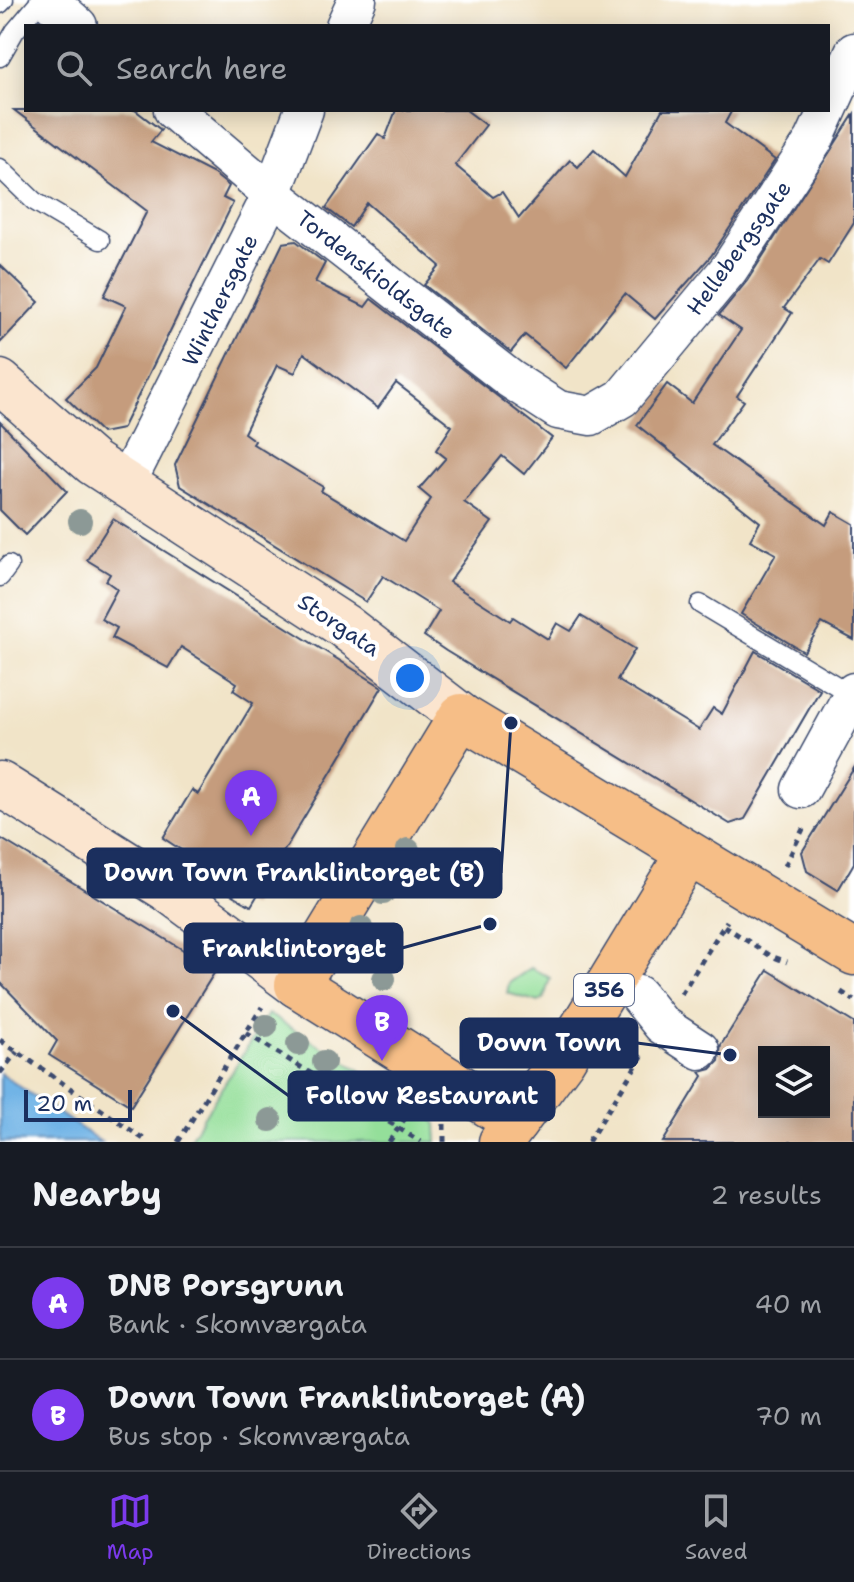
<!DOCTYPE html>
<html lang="en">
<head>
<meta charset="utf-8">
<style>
	body { margin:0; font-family:"Shantell Sans",sans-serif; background:#242831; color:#f1f3f6 }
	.controls { position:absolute; right:24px; bottom:24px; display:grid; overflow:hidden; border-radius:0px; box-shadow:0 4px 20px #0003 }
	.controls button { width:72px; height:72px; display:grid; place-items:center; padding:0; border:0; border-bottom:2px solid #363941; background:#171b24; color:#f1f3f6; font:40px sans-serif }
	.scale { position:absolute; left:24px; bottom:20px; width:108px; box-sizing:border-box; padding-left:8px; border:4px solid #1b2f5e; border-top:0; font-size:22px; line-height:28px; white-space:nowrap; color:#1b2f5e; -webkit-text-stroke:6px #fff; paint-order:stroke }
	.you { position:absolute; left:410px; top:678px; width:28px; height:28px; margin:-20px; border:6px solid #fff; border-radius:50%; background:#1a73e8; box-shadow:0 0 0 12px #1a73e833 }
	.badge { display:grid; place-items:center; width:52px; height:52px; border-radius:50%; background:#7c3aed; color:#fff; font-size:26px; font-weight:700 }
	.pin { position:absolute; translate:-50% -66px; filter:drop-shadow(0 2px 4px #0008) }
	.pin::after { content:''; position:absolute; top:42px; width:28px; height:24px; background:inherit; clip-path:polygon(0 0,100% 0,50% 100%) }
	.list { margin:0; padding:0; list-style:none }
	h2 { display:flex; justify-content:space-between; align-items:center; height:104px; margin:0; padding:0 32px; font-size:34px }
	h2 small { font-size:26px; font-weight:400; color:#9ea1a6 }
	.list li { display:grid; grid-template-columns:52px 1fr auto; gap:24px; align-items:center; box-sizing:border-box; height:112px; padding:0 32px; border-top:2px solid #363941 }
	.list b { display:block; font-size:30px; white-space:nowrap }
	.list p { margin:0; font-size:26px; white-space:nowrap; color:#9ea1a6 }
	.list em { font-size:26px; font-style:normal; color:#9ea1a6 }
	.icon { flex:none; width:44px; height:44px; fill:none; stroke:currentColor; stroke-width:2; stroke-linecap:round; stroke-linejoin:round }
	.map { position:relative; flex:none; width:854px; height:1142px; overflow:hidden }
	.search { position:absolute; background:#171b24; box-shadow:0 4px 20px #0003; left:24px; right:24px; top:24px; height:88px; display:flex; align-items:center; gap:20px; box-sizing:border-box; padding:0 28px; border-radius:0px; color:#9ea1a6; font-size:30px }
	.sheet { height:328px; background:#171b24 }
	nav { display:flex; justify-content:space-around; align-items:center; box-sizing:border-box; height:112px; border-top:2px solid #363941; background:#171b24; font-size:22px; color:#9ea1a6 }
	nav a { display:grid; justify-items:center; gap:4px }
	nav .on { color:#7c3aed }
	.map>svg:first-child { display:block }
	.green { fill:#94df9a; stroke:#58877c; stroke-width:2 }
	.water { fill:#71b4e6; stroke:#4672a2; stroke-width:2 }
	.building { fill:#c59c7d; fill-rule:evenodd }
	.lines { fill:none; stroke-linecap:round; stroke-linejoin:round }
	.lane-casing { stroke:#3b4a6e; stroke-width:21 }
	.street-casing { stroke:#3b4a6e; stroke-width:41 }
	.secondary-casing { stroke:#3b4a6e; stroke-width:47 }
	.primary-casing { stroke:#3b4a6e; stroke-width:47 }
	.path { stroke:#3b4a6e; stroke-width:5; stroke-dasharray:6 6; stroke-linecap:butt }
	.lane { stroke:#fff; stroke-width:18 }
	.street { stroke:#fff; stroke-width:38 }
	.secondary { stroke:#fbe5cf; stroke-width:44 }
	.primary { stroke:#f6be87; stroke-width:44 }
	.tree { fill:#8c9996 }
	.labels { text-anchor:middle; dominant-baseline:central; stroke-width:8; stroke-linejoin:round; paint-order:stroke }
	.shield { fill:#fff; stroke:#5f6d8e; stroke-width:2 }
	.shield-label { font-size:20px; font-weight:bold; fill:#1b2f5e }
	.street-label { font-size:22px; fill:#1b2f5e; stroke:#fff }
	.leader { fill:none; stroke:#1b2f5e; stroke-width:3 }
	.callout-dot { fill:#1b2f5e; stroke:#fff; stroke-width:3 }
	.callout { fill:#1b2f5e; stroke:#1b2f5e; stroke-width:3 }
	.callout-label { font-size:24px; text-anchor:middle; font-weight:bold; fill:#fff }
</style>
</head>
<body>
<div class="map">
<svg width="854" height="1142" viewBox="0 0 854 1142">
	<rect width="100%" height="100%" fill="#fff"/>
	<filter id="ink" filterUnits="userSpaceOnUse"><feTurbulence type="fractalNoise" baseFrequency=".0125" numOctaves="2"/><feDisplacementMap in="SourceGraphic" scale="16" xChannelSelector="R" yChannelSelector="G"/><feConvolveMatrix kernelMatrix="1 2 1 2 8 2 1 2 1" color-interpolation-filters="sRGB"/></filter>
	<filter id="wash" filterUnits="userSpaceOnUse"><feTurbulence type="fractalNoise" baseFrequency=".006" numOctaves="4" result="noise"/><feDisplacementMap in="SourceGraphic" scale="32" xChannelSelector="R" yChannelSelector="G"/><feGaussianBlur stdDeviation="1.8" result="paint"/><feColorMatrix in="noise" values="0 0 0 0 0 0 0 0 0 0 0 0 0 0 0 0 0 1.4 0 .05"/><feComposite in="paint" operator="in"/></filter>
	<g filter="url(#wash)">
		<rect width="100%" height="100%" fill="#f1e4c8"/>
		<!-- green -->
		<g class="green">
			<path d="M 531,968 L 550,978 L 544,998 L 539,1002 L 507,993 L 509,983 Z"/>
			<path d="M 268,1014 L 428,1112 L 436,1124 L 437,1142 L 188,1142 Z"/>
			<path d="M 515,1030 L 534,1050 L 532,1059 L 508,1071 L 493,1071 L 490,1040 Z"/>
		</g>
		<!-- water -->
		<path class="water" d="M 0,1073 L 7,1078 L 101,1142 L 0,1142 Z"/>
		<g id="blocks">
			<!-- building -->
			<g class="building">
				<path d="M 14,110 L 135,110 L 161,130 L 151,142 L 214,174 L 229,186 L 223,198 L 233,203 L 122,429 L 102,433 L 66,398 L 96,368 L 126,306 L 104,296 L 147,211 Z"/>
				<path d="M 396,110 L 466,110 L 486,125 L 455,165 L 493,197 L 502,192 L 519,218 L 570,160 L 578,167 L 594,149 L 625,177 L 662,110 L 732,110 L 725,123 L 775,160 L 711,256 L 655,319 L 625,294 L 566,368 L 525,335 L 511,352 L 424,285 L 440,266 L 367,203 L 351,227 L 326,208 L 378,134 L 385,139 Z"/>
				<path d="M 854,114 L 854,223 L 828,264 L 820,259 L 784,308 L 792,313 L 737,396 L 744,401 L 712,445 L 826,525 L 833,512 L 854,524 L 854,640 L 822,623 L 804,652 L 741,614 L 776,554 L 750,540 L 760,522 L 637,425 L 667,384 L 692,403 L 741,330 L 719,315 L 747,281 Z"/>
				<path d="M 296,241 L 325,263 L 315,282 L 365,307 L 371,299 L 552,438 L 524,474 L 502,456 L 464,502 L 492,522 L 449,582 L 510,621 L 513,617 L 548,639 L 557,623 L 571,631 L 581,616 L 635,649 L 617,680 L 699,730 L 713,708 L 722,714 L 755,651 L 820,690 L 745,819 L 730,824 L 446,651 L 424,636 L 439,611 L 383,576 L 366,602 L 180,486 L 175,465 L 283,243 ZM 304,353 L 378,408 L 396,383 L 452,426 L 436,450 L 446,458 L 419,489 L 431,499 L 404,541 L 321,491 L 323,487 L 253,444 L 255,441 L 244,433 L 277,365 L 295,373 Z"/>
				<path d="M 0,265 L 39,302 L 0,343 Z"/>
				<path d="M 0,422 L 67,491 L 25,535 L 0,510 Z"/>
				<path d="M 113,519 L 382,687 L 251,906 L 222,889 L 227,880 L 163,838 L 192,790 L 198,794 L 253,703 L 233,690 L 237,683 L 181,647 L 168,668 L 112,638 L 117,628 L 101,619 L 117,589 L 106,581 L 110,574 L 87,560 Z"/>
				<path d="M 854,768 L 854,863 L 838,890 L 807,871 L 802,852 Z"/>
				<path d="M 0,838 L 216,970 L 131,1106 L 49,1055 L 57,1041 L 0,982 Z"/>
				<path d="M 768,970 L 854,1023 L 854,1142 L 663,1142 L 703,1076 L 700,1072 L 711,1069 L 719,1061 L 721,1045 ZM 764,1052 L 824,1052 L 824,1112 L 764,1112 Z"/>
			</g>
		</g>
	</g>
	<g filter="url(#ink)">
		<use href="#blocks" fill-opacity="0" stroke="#3b4a6e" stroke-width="2"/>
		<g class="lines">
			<!-- lane casing -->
			<g class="lane-casing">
				<g id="lane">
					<path d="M 0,4 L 4,0"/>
					<path d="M 0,57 L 15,31 L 41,0"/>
					<path d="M 0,168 L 34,201 L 100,240"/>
					<path d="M 0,577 L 9,565"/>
					<path d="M 700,604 L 852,695"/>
				</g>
			</g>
			<!-- street casing -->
			<g class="street-casing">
				<g id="street">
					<path d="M 49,0 L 78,26"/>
					<path d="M 345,26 L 357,0"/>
					<path d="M 173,110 L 272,194 L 510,379 L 558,410 L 591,416 L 622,398 L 729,269 L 814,140 L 854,52"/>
					<path d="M 126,484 L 272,194 L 304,110"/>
					<path d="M 801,789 L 854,692"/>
					<path d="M 638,995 L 662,1025 L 700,1050"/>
				</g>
			</g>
			<!-- secondary casing -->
			<g class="secondary-casing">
				<g id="secondary">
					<path d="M 0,382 L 93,463 L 344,626 L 461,716"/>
					<path d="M 0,784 L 167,889 L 297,985"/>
				</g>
			</g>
			<!-- primary casing -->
			<g class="primary-casing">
				<g id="primary">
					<path d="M 516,1122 L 297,985 L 461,716 L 854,953"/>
					<path d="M 501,1142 L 563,1059 L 688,854"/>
				</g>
			</g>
			<!-- path -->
			<g class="path">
				<path d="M 785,866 L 805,825"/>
				<path d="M 724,926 L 771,956 L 787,962"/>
				<path d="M 841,992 L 854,1000"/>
				<path d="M 681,994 L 727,921"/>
				<path d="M 246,1033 L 421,1142"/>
				<path d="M 0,1040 L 148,1142"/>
				<path d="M 0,1073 L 17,1052"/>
				<path d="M 363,1107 L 379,1082"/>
				<path d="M 444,1124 L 444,1142"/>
				<path d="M 178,1142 L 262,1007"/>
				<path d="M 389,1142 L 415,1103"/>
				<path d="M 588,1142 L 644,1053"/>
			</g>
			<!-- lane -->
			<use href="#lane" class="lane"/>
			<!-- street -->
			<use href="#street" class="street"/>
			<!-- secondary -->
			<use href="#secondary" class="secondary"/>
			<!-- primary -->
			<use href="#primary" class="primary"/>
		</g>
		<!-- trees -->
		<g class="tree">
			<circle cx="80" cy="521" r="12"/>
			<circle cx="408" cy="850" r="12"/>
			<circle cx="383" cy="893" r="12"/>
			<circle cx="361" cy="928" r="12"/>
			<circle cx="384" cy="979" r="12"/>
			<circle cx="266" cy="1026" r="12"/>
			<circle cx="298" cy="1044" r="12"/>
			<circle cx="324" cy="1062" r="12"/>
			<circle cx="270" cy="1120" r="12"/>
		</g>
	</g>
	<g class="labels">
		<!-- shield labels -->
		<rect class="shield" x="574" y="974" width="60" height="32" rx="6"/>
		<g class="shield-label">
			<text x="604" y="990">356</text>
		</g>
		<!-- street labels -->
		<g class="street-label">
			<text transform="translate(739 248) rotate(-54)">Hellebergsgate</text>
			<text transform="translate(376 275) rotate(38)">Tordenskioldsgate</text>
			<text transform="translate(220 300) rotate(-64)">Winthersgate</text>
			<text transform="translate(339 625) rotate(34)">Storgata</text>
		</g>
	</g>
	<!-- callouts -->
	<path class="leader" d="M511 723L501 873M490 924L402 948M730 1055L637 1043M173 1011L289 1096"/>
	<g class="callout-dot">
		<circle cx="511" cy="723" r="8"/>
		<circle cx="490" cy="924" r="8"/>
		<circle cx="730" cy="1055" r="8"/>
		<circle cx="173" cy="1011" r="8"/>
	</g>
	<g class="callout">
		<rect x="88" y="849" width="413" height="48" rx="8"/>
		<rect x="185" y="924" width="217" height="48" rx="8"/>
		<rect x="461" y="1019" width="176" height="48" rx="8"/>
		<rect x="289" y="1072" width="265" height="48" rx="8"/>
	</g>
	<g class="callout-label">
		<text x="294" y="881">Down Town Franklintorget (B)</text>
		<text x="294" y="957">Franklintorget</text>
		<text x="549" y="1051">Down Town</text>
		<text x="422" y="1104">Follow Restaurant</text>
	</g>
</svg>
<div class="controls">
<button><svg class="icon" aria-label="layers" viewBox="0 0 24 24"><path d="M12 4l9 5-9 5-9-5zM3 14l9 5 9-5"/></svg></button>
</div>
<div class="scale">20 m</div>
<div class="you"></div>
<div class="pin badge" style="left:251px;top:836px">A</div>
<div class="pin badge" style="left:382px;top:1061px">B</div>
<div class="search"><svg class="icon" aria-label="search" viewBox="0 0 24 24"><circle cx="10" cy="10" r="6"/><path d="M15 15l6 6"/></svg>Search here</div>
</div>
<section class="sheet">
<h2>Nearby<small>2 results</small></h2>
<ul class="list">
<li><span class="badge">A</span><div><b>DNB Porsgrunn</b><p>Bank · Skomværgata</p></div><em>40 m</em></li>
<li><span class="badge">B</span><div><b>Down Town Franklintorget (A)</b><p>Bus stop · Skomværgata</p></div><em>70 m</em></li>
</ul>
</section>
<nav>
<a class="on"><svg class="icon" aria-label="map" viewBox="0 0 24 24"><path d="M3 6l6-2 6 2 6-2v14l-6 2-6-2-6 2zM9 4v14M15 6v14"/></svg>Map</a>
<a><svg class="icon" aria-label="directions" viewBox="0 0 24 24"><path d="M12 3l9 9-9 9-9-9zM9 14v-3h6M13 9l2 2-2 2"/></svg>Directions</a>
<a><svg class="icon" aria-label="saved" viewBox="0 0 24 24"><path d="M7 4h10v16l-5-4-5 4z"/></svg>Saved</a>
</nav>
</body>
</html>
